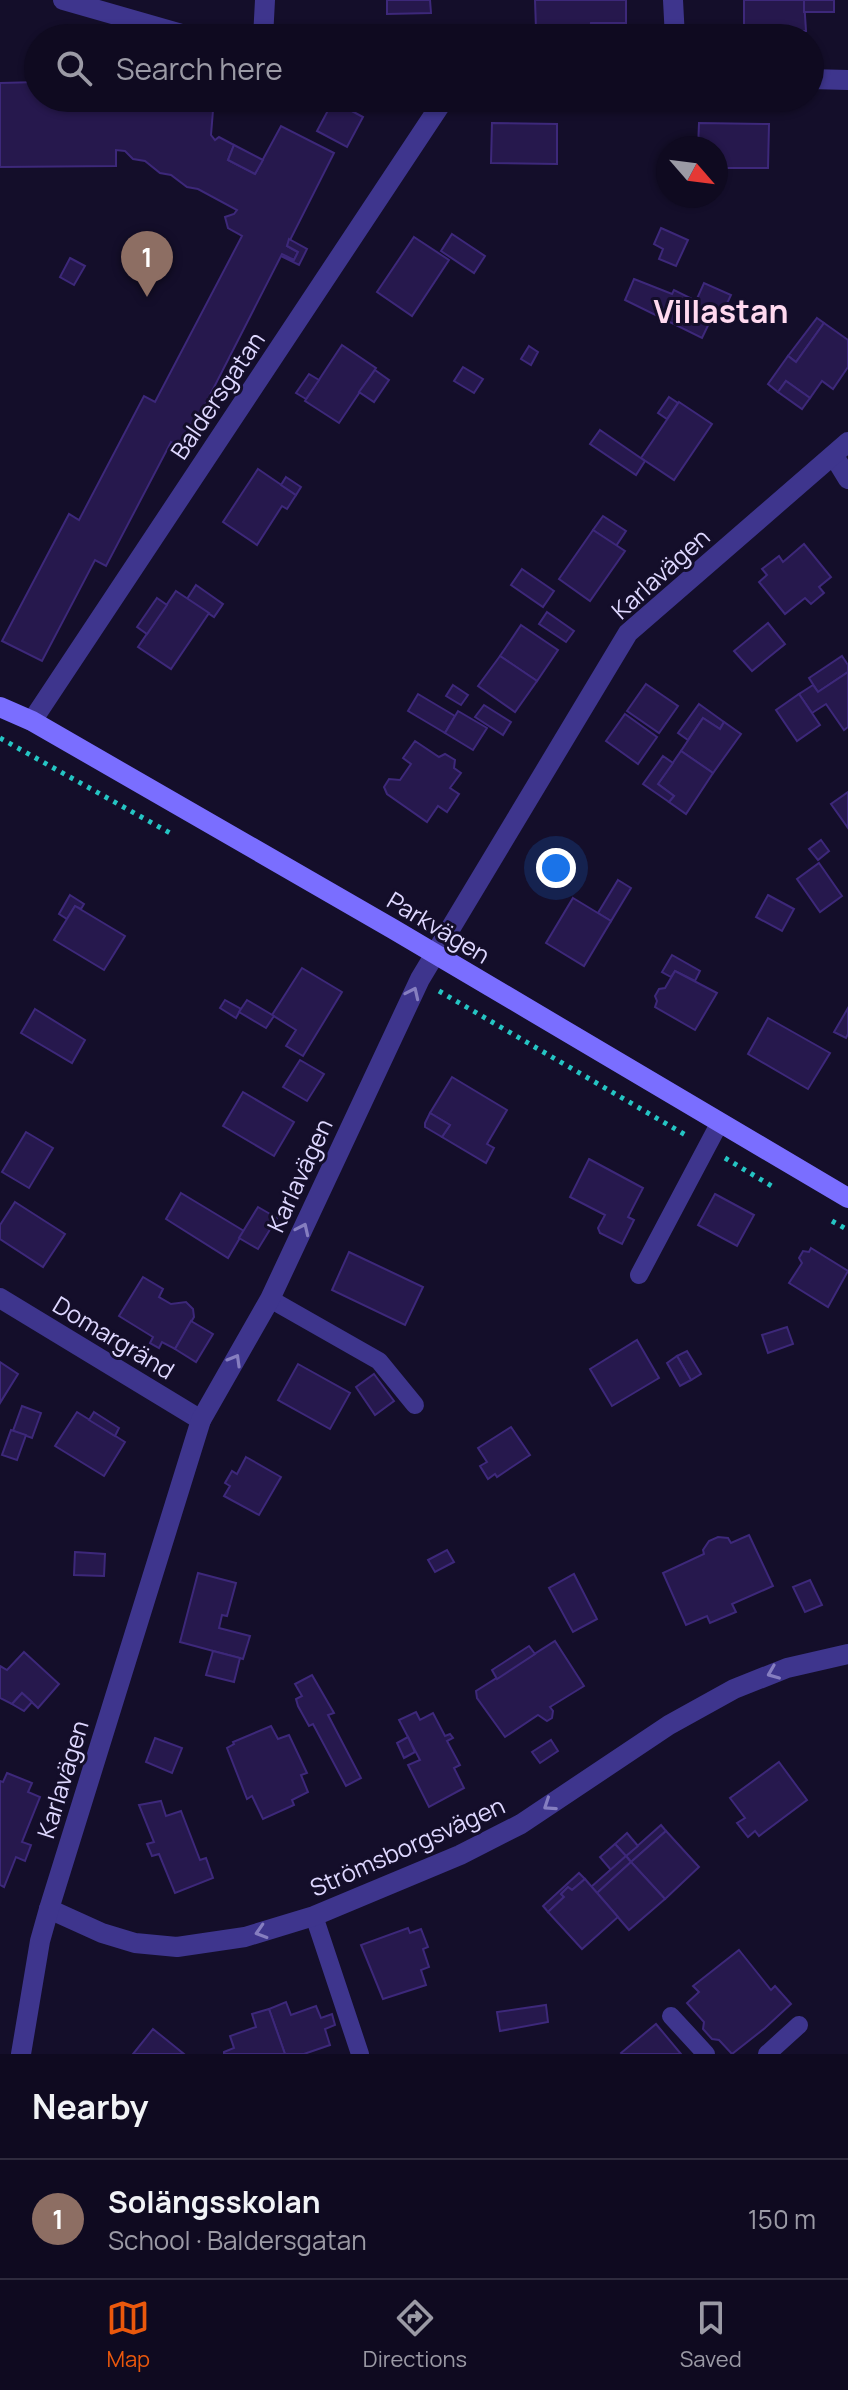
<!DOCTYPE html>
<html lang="en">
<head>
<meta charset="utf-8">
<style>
	body { margin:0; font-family:Manrope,sans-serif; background:#181329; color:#f1f3f6 }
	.compass { position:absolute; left:656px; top:136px; width:72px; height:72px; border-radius:50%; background:#0f0a20; box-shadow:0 2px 6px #0004; rotate:118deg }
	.you { position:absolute; left:556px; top:868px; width:28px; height:28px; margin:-20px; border:6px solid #fff; border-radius:50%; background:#1a73e8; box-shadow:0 0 0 12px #1a73e833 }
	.badge { display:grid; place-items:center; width:52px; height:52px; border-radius:50%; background:#ea580c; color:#fff; font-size:26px; font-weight:700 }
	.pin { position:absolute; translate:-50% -66px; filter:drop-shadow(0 2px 4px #0008) }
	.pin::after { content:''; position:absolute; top:42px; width:28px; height:24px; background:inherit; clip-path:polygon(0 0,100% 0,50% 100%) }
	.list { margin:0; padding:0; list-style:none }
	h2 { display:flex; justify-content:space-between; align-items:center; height:104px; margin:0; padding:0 32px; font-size:34px }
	h2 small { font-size:26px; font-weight:400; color:#9b9aa5 }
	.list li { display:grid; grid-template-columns:52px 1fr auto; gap:24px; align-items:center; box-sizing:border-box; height:120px; padding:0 32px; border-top:2px solid #2f2b3e }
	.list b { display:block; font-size:30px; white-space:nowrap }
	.list p { margin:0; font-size:26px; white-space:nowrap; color:#9b9aa5 }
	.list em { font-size:26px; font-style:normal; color:#9b9aa5 }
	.icon { flex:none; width:44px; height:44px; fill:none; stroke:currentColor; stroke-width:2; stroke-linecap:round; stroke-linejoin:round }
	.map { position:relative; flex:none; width:848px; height:2054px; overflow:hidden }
	.search { position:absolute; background:#0f0a20; box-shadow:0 2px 6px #0004; left:24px; right:24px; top:24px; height:88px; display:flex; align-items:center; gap:20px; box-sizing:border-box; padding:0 28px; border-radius:44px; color:#9b9aa5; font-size:30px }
	.sheet { height:224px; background:#0f0a20 }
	nav { display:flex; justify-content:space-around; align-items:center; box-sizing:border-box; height:112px; border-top:2px solid #2f2b3e; background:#0f0a20; font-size:22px; color:#9b9aa5 }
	nav a { display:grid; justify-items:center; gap:4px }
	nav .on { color:#ea580c }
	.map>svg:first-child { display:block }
	.building { fill:#26184d; stroke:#3d287a; stroke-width:2 }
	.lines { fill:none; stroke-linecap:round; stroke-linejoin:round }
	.path { stroke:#25c5c4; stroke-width:5; stroke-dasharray:4 6; stroke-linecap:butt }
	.lane { stroke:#3e358d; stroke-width:18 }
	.street { stroke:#3e358d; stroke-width:20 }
	.secondary { stroke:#7a6eff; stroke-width:20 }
	.oneway { stroke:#867ec0 }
	.labels { text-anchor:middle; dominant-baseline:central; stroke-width:6; stroke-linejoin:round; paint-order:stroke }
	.street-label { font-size:24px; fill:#ded7ff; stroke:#140e2a }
	.district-label { font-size:32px; font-weight:bold; fill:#ffd9ef; stroke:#140e2a }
</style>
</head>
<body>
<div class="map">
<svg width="848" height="2054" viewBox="0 0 848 2054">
	<rect width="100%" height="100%" fill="#140e2a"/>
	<!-- building -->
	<g class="building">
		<path d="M 387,0 L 430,0 L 431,13 L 387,14 Z"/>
		<path d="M 535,0 L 626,0 L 626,23 L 591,23 L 590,30 L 536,29 Z"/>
		<path d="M 744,0 L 804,0 L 806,31 L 744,31 Z"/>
		<rect x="804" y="0" width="30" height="12"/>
		<path d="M 38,82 L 38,98 L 214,98 L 211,135 L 215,140 L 219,137 L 234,145 L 228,160 L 255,174 L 281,126 L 334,153 L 287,246 L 298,252 L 294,260 L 282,254 L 183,448 L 171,442 L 106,566 L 95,560 L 42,661 L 2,641 L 69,514 L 79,520 L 144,396 L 155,402 L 242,236 L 228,228 L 225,217 L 234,214 L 237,210 L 198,189 L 187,187 L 171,175 L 160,173 L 145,161 L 133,159 L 125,151 L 116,150 L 116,166 L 0,167 L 0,83 Z"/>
		<path d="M 333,101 L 363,117 L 347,147 L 317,131 Z"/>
		<path d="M 492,123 L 557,124 L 557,164 L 491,163 Z"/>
		<path d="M 699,123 L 769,124 L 768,168 L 716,168 L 716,148 L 698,148 Z"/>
		<path d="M 234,145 L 263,160 L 255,174 L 228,160 Z"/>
		<path d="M 661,228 L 688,240 L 676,266 L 659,259 L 663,249 L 654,244 Z"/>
		<path d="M 452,234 L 485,256 L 474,273 L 441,251 Z"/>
		<path d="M 414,237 L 449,260 L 412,316 L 377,292 Z"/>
		<path d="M 289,239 L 307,249 L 299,265 L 281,256 L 294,260 L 298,252 L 287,246 Z"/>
		<path d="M 70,258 L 85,266 L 74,285 L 60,277 Z"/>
		<path d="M 634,279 L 672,294 L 674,290 L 696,301 L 704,283 L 731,295 L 722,314 L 715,311 L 702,338 L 625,300 Z"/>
		<path d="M 817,318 L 824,323 L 796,362 L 788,356 Z"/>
		<path d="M 824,323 L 848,340 L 848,367 L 833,389 L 822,381 L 810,398 L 786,381 L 778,392 L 768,384 L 788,356 L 796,362 Z"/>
		<path d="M 342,345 L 376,368 L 339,423 L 305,401 Z"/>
		<path d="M 529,346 L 538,352 L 531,365 L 521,359 Z"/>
		<path d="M 463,367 L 483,379 L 474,393 L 454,381 Z"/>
		<path d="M 375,370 L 389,380 L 374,402 L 359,392 Z"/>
		<path d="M 309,374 L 319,380 L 306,399 L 296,393 Z"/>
		<path d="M 786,381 L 810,398 L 802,409 L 778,392 Z"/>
		<path d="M 669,397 L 678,403 L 667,419 L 658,413 Z"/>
		<path d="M 679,402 L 712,424 L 674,480 L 641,458 Z"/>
		<path d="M 600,430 L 645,461 L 636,475 L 590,444 Z"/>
		<path d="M 258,469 L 296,495 L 287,509 L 282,506 L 257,545 L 223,522 Z"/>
		<path d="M 286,477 L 301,487 L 296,495 L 281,485 Z"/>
		<path d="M 603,516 L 626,531 L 616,546 L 593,530 Z"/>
		<path d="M 593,530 L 625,551 L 590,601 L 559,579 Z"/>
		<path d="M 804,544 L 831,577 L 819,587 L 824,593 L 811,604 L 805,598 L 785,614 L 759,582 L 767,575 L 762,569 L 779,556 L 783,562 Z"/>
		<path d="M 522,569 L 554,591 L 543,607 L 511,585 Z"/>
		<path d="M 196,585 L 223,604 L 214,617 L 187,599 Z"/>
		<path d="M 176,591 L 209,613 L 171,669 L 138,647 Z"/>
		<path d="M 157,598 L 167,605 L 147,634 L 137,627 Z"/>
		<path d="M 547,612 L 574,631 L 566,642 L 539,624 Z"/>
		<path d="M 768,623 L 785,644 L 752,671 L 734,651 Z"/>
		<path d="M 521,625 L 558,650 L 537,681 L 500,656 Z"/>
		<path d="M 500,656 L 537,681 L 515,712 L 478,686 Z"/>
		<path d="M 842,656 L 848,665 L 848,672 L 818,692 L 809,678 Z"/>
		<path d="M 848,672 L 848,727 L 844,730 L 826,704 L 812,713 L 799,694 L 813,685 L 818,692 Z"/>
		<path d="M 646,684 L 678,706 L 659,733 L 627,711 Z"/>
		<path d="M 453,685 L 468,695 L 461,705 L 446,696 Z"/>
		<path d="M 418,694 L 455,716 L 445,733 L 408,711 Z"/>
		<path d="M 799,694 L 820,725 L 797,741 L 776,710 Z"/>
		<path d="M 699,704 L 724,722 L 720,729 L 703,718 L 688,740 L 678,733 Z"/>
		<path d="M 484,705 L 511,722 L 503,735 L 475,717 Z"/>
		<path d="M 458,711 L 487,728 L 473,750 L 445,733 Z"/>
		<path d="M 625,714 L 657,737 L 638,764 L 606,741 Z"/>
		<path d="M 703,718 L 720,729 L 724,722 L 741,734 L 713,773 L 681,751 Z"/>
		<path d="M 415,741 L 439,757 L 445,754 L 455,760 L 454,768 L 461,773 L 450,788 L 459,794 L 447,812 L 438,806 L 427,822 L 387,794 L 384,787 L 389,779 L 400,780 L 411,764 L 403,758 Z"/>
		<path d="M 681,751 L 713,773 L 686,814 L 669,802 L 674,796 L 658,784 Z"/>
		<path d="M 663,756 L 673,763 L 658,784 L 674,796 L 669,802 L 643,784 Z"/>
		<path d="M 848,792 L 848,828 L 831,804 Z"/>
		<path d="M 821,840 L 829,851 L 818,860 L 809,849 Z"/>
		<path d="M 819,863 L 842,896 L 820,912 L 797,879 Z"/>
		<path d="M 618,880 L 631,888 L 611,921 L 598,913 Z"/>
		<path d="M 70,895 L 84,904 L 81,909 L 75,906 L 67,919 L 59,914 Z"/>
		<path d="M 768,895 L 794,909 L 782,931 L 756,917 Z"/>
		<path d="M 573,898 L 611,921 L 584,966 L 546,943 Z"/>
		<path d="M 75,906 L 125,936 L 104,970 L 54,940 Z"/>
		<path d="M 672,955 L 700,971 L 695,981 L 675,971 L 671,977 L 662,972 Z"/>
		<path d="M 302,968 L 342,992 L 303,1056 L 286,1046 L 296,1030 L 272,1015 Z"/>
		<path d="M 675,971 L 717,993 L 695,1030 L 655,1007 L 657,1001 L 655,996 L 659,989 L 665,988 Z"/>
		<path d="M 225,1000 L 241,1009 L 236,1018 L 220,1008 Z"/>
		<path d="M 247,1000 L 274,1016 L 266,1028 L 239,1012 Z"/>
		<path d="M 848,1008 L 848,1034 L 846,1038 L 834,1032 Z"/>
		<path d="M 35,1009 L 85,1040 L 72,1063 L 21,1033 Z"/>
		<path d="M 768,1018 L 830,1053 L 808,1089 L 748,1054 Z"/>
		<path d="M 300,1060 L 324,1074 L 307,1101 L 283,1087 Z"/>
		<path d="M 452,1077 L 507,1110 L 487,1144 L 494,1148 L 486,1163 L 442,1137 L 450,1125 L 430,1113 Z"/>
		<path d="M 243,1092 L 294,1122 L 274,1156 L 223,1126 Z"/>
		<path d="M 430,1113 L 450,1125 L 442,1137 L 425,1127 L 425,1123 Z"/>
		<path d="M 26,1132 L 53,1148 L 29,1188 L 2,1172 Z"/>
		<path d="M 589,1159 L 643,1188 L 628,1217 L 634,1220 L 622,1244 L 600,1233 L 598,1228 L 605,1215 L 570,1197 Z"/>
		<path d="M 181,1193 L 244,1231 L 228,1258 L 166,1219 Z"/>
		<path d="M 715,1194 L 754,1215 L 737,1246 L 698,1225 Z"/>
		<path d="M 15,1202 L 65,1234 L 43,1267 L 0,1239 L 0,1225 Z"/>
		<path d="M 258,1207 L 277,1218 L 258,1249 L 239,1238 Z"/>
		<path d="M 811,1248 L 848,1271 L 828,1307 L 789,1283 L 802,1263 L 799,1258 L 803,1251 L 809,1252 Z"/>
		<path d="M 349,1252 L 423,1287 L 405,1325 L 332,1290 Z"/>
		<path d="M 143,1277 L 163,1289 L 159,1297 L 171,1304 L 186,1302 L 193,1309 L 194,1317 L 175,1349 L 162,1342 L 159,1348 L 150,1343 L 153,1337 L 119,1316 Z"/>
		<path d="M 191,1321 L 213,1334 L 196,1362 L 175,1349 Z"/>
		<path d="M 787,1327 L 793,1344 L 768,1353 L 762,1335 Z"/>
		<path d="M 637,1340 L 659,1378 L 612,1406 L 590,1369 Z"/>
		<path d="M 687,1351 L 701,1374 L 691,1380 L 677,1356 Z"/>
		<path d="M 677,1356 L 691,1380 L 680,1386 L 667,1363 Z"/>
		<path d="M 0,1362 L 18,1374 L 0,1403 Z"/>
		<path d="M 298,1364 L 350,1393 L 330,1429 L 278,1400 Z"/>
		<path d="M 374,1374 L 394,1401 L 375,1415 L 356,1387 Z"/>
		<path d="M 22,1406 L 41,1413 L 32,1438 L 13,1431 Z"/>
		<path d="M 77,1412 L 125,1442 L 104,1476 L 55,1446 Z"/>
		<path d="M 94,1412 L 119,1428 L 115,1436 L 89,1420 Z"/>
		<path d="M 511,1427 L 530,1455 L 497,1477 L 495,1474 L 488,1479 L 480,1466 L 487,1462 L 478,1448 Z"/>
		<path d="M 11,1430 L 26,1435 L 17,1460 L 2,1455 Z"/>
		<path d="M 246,1457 L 281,1477 L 259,1515 L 224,1496 L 230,1486 L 225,1483 L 232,1471 L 237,1474 Z"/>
		<path d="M 749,1535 L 773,1586 L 732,1604 L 736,1612 L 710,1623 L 707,1616 L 686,1625 L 663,1573 L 704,1554 L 703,1550 L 709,1541 L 718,1537 L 728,1538 L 731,1543 Z"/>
		<path d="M 447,1550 L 454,1562 L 435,1572 L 428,1560 Z"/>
		<path d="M 75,1552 L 105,1554 L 104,1576 L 74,1575 Z"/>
		<path d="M 198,1573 L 236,1583 L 227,1616 L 222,1615 L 219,1628 L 250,1636 L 243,1659 L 180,1642 Z"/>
		<path d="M 574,1574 L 597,1619 L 573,1632 L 549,1588 Z"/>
		<path d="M 810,1580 L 822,1605 L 805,1612 L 793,1587 Z"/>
		<path d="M 555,1641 L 584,1686 L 550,1707 L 553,1711 L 552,1718 L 547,1721 L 538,1715 L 505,1737 L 477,1698 L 476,1691 Z"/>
		<path d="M 529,1646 L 535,1654 L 497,1679 L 492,1670 Z"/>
		<path d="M 213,1651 L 240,1658 L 234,1682 L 206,1675 Z"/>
		<path d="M 24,1652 L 59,1684 L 38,1708 L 22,1693 L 12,1704 L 0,1698 L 0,1666 L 7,1670 Z"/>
		<path d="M 312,1675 L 334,1713 L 328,1715 L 361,1778 L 346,1786 L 313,1724 L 309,1726 L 298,1706 L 296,1699 L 302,1696 L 295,1684 Z"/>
		<path d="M 22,1693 L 32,1702 L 24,1711 L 12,1704 Z"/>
		<path d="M 416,1712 L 420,1720 L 433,1713 L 445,1736 L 450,1734 L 453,1738 L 447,1741 L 460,1765 L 454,1768 L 464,1788 L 429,1807 L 408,1765 L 420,1760 L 399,1720 Z"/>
		<path d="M 271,1726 L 278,1739 L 289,1735 L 307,1773 L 301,1775 L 308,1792 L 292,1800 L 294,1805 L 263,1819 L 252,1796 L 247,1799 L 227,1748 L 234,1744 L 233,1742 Z"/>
		<path d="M 408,1737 L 415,1752 L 404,1758 L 397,1743 Z"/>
		<path d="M 155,1738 L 182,1748 L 172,1773 L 146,1762 Z"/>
		<path d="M 551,1740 L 558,1751 L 540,1763 L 532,1752 Z"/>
		<path d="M 779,1762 L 807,1800 L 759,1836 L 755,1831 L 748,1837 L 737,1823 L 745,1818 L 730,1798 Z"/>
		<path d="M 7,1773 L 32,1783 L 28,1792 L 40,1797 L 22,1842 L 31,1845 L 25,1861 L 16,1857 L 4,1887 L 0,1885 L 0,1781 L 3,1782 Z"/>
		<path d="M 161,1801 L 166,1816 L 181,1811 L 200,1860 L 206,1858 L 213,1878 L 175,1893 L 159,1854 L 152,1856 L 147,1844 L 154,1842 L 139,1805 Z"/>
		<path d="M 661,1825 L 666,1831 L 631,1862 L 626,1856 Z"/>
		<path d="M 666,1831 L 699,1867 L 665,1899 L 631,1862 Z"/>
		<path d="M 627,1833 L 638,1846 L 626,1856 L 615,1844 Z"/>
		<path d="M 615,1844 L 626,1856 L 611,1870 L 600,1857 Z"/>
		<path d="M 626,1856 L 631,1862 L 597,1893 L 591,1887 Z"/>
		<path d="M 631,1862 L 665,1899 L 629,1930 L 597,1893 Z"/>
		<path d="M 579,1873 L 585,1879 L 572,1890 L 568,1887 L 561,1894 L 564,1897 L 548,1912 L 543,1906 Z"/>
		<path d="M 585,1879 L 618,1917 L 582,1949 L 548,1912 L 564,1897 L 561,1894 L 568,1887 L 572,1890 Z"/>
		<path d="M 408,1928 L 410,1933 L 421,1929 L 428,1947 L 423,1949 L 429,1967 L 421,1970 L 426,1985 L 383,1999 L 361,1945 Z"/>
		<path d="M 739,1950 L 771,1990 L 775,1986 L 791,2004 L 765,2028 L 732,2054 L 719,2040 L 712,2039 L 703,2029 L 704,2022 L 687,2003 L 699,1992 L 693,1986 Z"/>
		<path d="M 286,2002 L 291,2015 L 316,2006 L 321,2018 L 332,2014 L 335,2025 L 325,2029 L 330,2045 L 304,2054 L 285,2054 L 269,2009 Z"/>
		<path d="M 546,2005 L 548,2022 L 500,2031 L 497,2012 Z"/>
		<path d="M 269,2009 L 285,2054 L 224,2054 L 224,2052 L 234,2048 L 230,2036 L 256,2027 L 252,2014 Z"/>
		<path d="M 656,2024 L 681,2054 L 622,2054 L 621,2053 Z"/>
		<path d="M 153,2029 L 168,2041 L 184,2054 L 133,2054 Z"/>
	</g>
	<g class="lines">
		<!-- path -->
		<g class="path">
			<path d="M 0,738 L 170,833"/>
			<path d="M 439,991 L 689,1137"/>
			<path d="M 725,1158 L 775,1188"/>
			<path d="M 832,1221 L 848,1230"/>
		</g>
		<!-- lane -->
		<g class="lane">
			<path d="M 639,1275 L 719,1124"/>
			<path d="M 270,1299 L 379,1361 L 415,1405"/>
			<path d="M 314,1916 L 360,2054"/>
			<path d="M 671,2016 L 706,2054"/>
			<path d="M 767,2054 L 799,2025"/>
		</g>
		<!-- street -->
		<g class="street">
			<path d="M 63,0 L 196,38"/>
			<path d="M 673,0 L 675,38"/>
			<path d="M 263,38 L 265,0"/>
			<path d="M 810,79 L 848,80"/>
			<path d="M 834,456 L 848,479"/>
			<path d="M 32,721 L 445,98"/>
			<path d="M 0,1298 L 201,1420"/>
			<path d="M 49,1909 L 102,1933 L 135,1943 L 177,1947 L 245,1937 L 314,1916 L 460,1855 L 521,1824 L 669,1725 L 734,1689 L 787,1668 L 848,1654"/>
			<path d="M 21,2054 L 40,1941 L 49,1909 L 201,1420 L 270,1299 L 420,979 L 628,633 L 848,442"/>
		</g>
		<!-- secondary -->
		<path class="secondary" d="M 0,707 L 32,721 L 393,929 L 848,1198"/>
	</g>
	<!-- one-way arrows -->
	<defs><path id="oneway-chevron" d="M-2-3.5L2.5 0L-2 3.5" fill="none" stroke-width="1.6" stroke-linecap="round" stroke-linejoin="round" transform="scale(2)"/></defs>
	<g class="oneway">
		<use href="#oneway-chevron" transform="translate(413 993) rotate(-65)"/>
		<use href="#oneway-chevron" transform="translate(303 1229) rotate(-65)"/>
		<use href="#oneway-chevron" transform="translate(235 1360) rotate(-60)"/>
		<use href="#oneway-chevron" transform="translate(773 1673) rotate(158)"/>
		<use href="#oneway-chevron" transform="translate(549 1805) rotate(146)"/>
		<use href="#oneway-chevron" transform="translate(261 1932) rotate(163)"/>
	</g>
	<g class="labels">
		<!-- street labels -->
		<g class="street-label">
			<text transform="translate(217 395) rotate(-56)">Baldersgatan</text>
			<text transform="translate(660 573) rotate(-42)">Karlavägen</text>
			<text transform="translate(439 927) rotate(31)">Parkvägen</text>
			<text transform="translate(299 1175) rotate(-65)">Karlavägen</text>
			<text transform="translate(114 1337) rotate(31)">Domargränd</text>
			<text transform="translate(62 1779) rotate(-73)">Karlavägen</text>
			<text transform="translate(407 1846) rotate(-24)">Strömsborgsvägen</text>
		</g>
		<!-- district labels -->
		<g class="district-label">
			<text x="721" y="311">Villastan</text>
		</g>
	</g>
</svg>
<svg class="compass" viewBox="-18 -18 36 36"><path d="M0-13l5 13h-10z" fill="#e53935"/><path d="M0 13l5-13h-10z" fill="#9b9aa5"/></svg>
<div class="you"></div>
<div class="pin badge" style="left:147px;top:297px;background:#8d6e63">1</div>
<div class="search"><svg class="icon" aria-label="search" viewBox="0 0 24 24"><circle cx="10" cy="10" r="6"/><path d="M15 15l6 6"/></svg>Search here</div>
</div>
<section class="sheet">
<h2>Nearby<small></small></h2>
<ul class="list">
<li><span class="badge" style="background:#8d6e63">1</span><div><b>Solängsskolan</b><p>School · Baldersgatan</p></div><em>150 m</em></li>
</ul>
</section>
<nav>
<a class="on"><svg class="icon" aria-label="map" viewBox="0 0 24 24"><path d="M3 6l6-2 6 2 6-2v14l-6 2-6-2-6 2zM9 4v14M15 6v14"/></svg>Map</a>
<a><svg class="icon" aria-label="directions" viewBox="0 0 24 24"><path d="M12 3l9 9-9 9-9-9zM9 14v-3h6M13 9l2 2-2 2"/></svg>Directions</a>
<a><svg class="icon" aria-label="saved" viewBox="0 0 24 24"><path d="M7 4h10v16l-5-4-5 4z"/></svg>Saved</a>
</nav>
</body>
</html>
